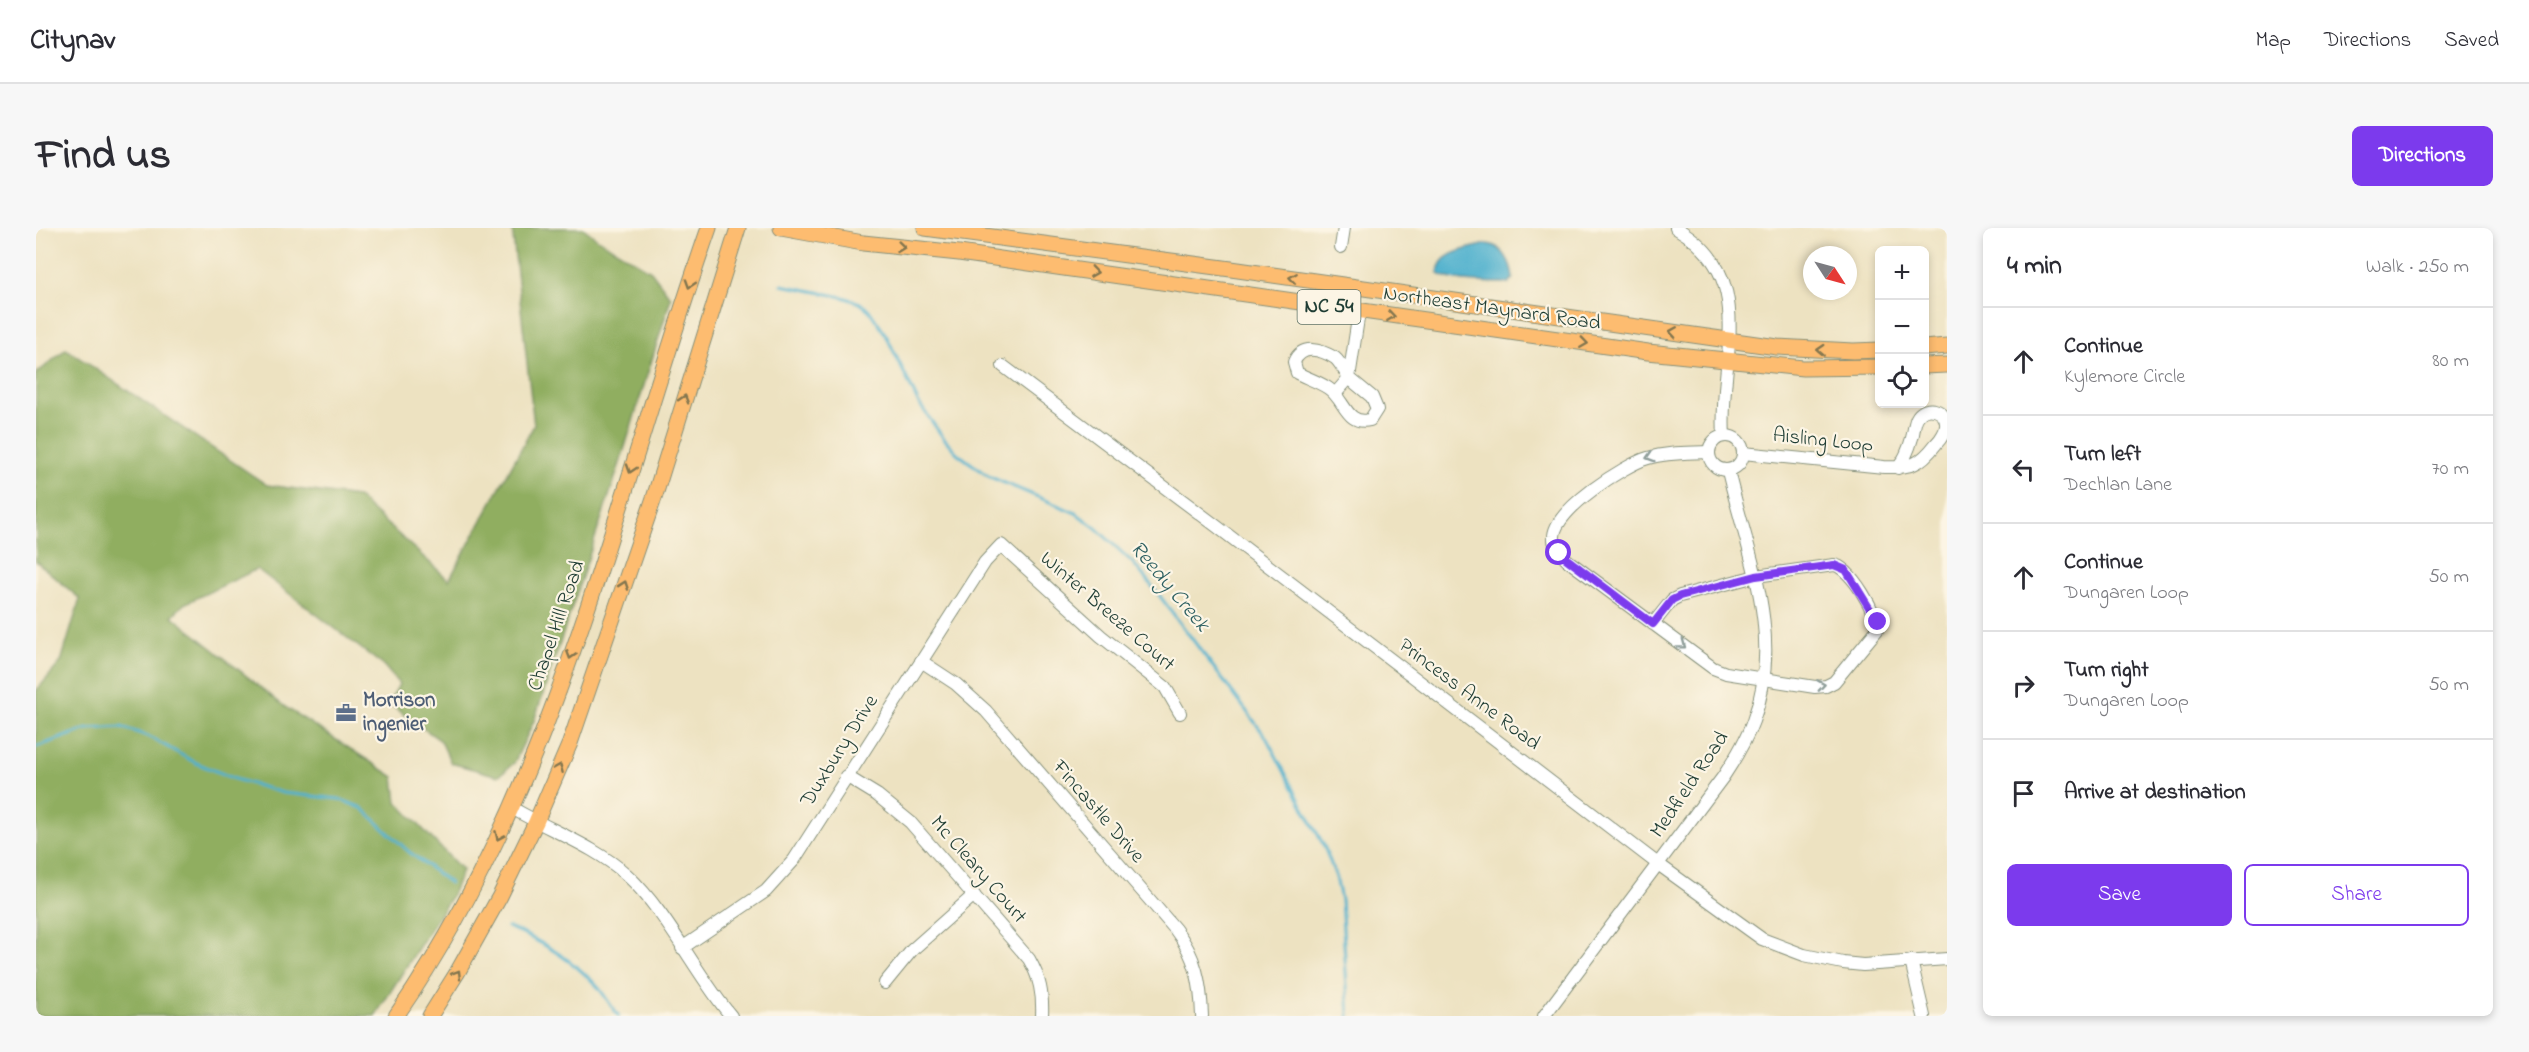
<!DOCTYPE html>
<html lang="en">
<head>
<meta charset="utf-8">
<style>
	body { margin:0; font-family:"Indie Flower",sans-serif; background:#f7f7f7; color:#2b2b33 }
	.controls { position:absolute; right:18px; top:18px; display:grid; overflow:hidden; border-radius:9px; box-shadow:0 3px 9px #0003 }
	.controls button { width:54px; height:54px; display:grid; place-items:center; padding:0; border:0; border-bottom:2px solid #e1e1e2; background:#fff; color:#2b2b33; font:30px sans-serif }
	.compass { position:absolute; left:1767px; top:18px; width:54px; height:54px; border-radius:50%; background:#fff; box-shadow:0 3px 9px #0003; rotate:126deg }
	.stop { position:absolute; width:18px; height:18px; margin:-14px; border:4px solid #7c3aed; border-radius:50%; background:#fff }
	.stop.end { background:#7c3aed; border-color:#fff; box-shadow:0 2px 6px #0008 }
	.list { margin:0; padding:0; list-style:none }
	h2 { display:flex; justify-content:space-between; align-items:center; height:78px; margin:0; padding:0 24px; font-size:26px }
	h2 small { font-size:20px; font-weight:400; color:#7c7c81 }
	.list li { display:grid; grid-template-columns:39px 1fr auto; gap:18px; align-items:center; box-sizing:border-box; height:108px; padding:0 24px; border-top:2px solid #e1e1e2 }
	.list b { display:block; font-size:22px; white-space:nowrap }
	.list p { margin:0; font-size:20px; white-space:nowrap; color:#7c7c81 }
	.list em { font-size:20px; font-style:normal; color:#7c7c81 }
	.actions { display:flex; gap:12px; padding:18px 24px }
	.actions a { flex:1; padding:14px 0; border:2px solid #7c3aed; border-radius:9px; text-align:center; font-size:21px; color:#7c3aed }
	.actions .main { background:#7c3aed; color:#fff }
	.icon { flex:none; width:33px; height:33px; fill:none; stroke:currentColor; stroke-width:2; stroke-linecap:round; stroke-linejoin:round }
	.map { position:relative; flex:none; width:1911px; height:788px; overflow:hidden; border-radius:9px }
	header { display:flex; align-items:center; gap:36px; box-sizing:border-box; height:84px; padding:0 30px; background:#fff; border-bottom:2px solid #e1e1e2 }
	header strong { font-size:28px }
	nav { display:flex; gap:33px; margin-inline-start:auto; font-size:21px }
	.intro { display:flex; align-items:center; justify-content:space-between; box-sizing:border-box; height:144px; padding:0 36px }
	h1 { margin:0; font-size:42px }
	.button { padding:15px 27px; border-radius:9px; background:#7c3aed; color:#fff; font-size:21px; font-weight:700 }
	main { display:flex; gap:36px; padding:0 36px }
	aside { flex:1; background:#fff; border-radius:9px; box-shadow:0 3px 9px #0003 }
	.map>svg:first-child { display:block }
	.forest { fill:#90ae61; stroke:#58764a; stroke-width:1.5 }
	.water { fill:#4fb1ce; stroke:#377781; stroke-width:1.5 }
	.lines { fill:none; stroke-linecap:round; stroke-linejoin:round }
	.stream { stroke:#4fb1ce; stroke-width:3 }
	.minor-casing { stroke:#86907a; stroke-width:14 }
	.major-casing { stroke:#86907a; stroke-width:17 }
	.minor { stroke:#fff; stroke-width:12 }
	.major { stroke:#fdbc6f; stroke-width:15 }
	.oneway { stroke:#83764f }
	.oneway2 { stroke:#8f9e9a }
	.route { stroke:#7c3aed; stroke-width:8 }
	.labels { text-anchor:middle; dominant-baseline:central; stroke-width:4.5; stroke-linejoin:round; paint-order:stroke }
	.shield { fill:#fcf5e5; stroke:#617469; stroke-width:1.5 }
	.shield-label { font-size:20px; font-weight:bold; fill:#1f3d34 }
	.street-label { font-size:21px; fill:#1f3d34; stroke:#fcf5e5 }
	.service-label { font-size:21px; font-weight:bold; fill:#4e5e75; stroke:#fcf5e5; text-anchor:start }
	.water-label { font-size:22px; font-style:italic; fill:#2d6062; stroke:#fcf5e5 }
</style>
</head>
<body>
<header>
<strong>Citynav</strong>
<nav><a>Map</a><a>Directions</a><a>Saved</a></nav>
</header>
<div class="intro"><h1>Find us</h1><a class="button">Directions</a></div>
<main>
<div class="map">
<svg width="1911" height="788" viewBox="0 0 1911 788">
	<rect width="100%" height="100%" fill="#fcf5e5"/>
	<filter id="ink" filterUnits="userSpaceOnUse"><feTurbulence type="fractalNoise" baseFrequency=".0167" numOctaves="2"/><feDisplacementMap in="SourceGraphic" scale="12" xChannelSelector="R" yChannelSelector="G"/><feConvolveMatrix kernelMatrix="1 2 1 2 8 2 1 2 1" color-interpolation-filters="sRGB"/></filter>
	<filter id="wash" filterUnits="userSpaceOnUse"><feTurbulence type="fractalNoise" baseFrequency=".008" numOctaves="4" result="noise"/><feDisplacementMap in="SourceGraphic" scale="24" xChannelSelector="R" yChannelSelector="G"/><feGaussianBlur stdDeviation="1.35" result="paint"/><feColorMatrix in="noise" values="0 0 0 0 0 0 0 0 0 0 0 0 0 0 0 0 0 1.4 0 .05"/><feComposite in="paint" operator="in"/></filter>
	<g filter="url(#wash)">
		<rect width="100%" height="100%" fill="#ede2c1"/>
		<!-- forest -->
		<path class="forest" d="M 476,0 L 547,0 L 563,12 L 615,43 L 635,70 L 584,235 L 498,493 L 478,535 L 462,548 L 415,535 L 405,513 L 353,476 L 363,456 L 348,438 L 221,341 L 148,376 L 136,388 L 249,479 L 358,549 L 361,574 L 426,642 L 416,667 L 339,788 L 0,788 L 0,463 L 25,434 L 44,371 L 0,333 L 0,146 L 30,121 L 231,257 L 321,269 L 413,352 L 498,197 Z"/>
		<!-- water -->
		<path class="water" d="M 1451,16 C 1467,17 1476,36 1477,50 L 1473,55 C 1455,54 1415,56 1402,45 C 1403,23 1433,21 1451,16 Z"/>
		<g class="lines">
			<!-- stream -->
			<g class="stream">
				<path d="M 746,57 L 807,69 L 824,75 L 833,82 L 850,107 L 882,174 L 906,208 L 921,225 L 952,248 L 1040,285 L 1060,300 L 1097,335 L 1120,363 L 1230,509 L 1288,618 L 1300,649 L 1305,672 L 1313,788"/>
				<path d="M 0,519 L 51,501 L 85,499 L 112,508 L 158,534 L 199,551 L 247,565 L 303,571 L 326,580 L 372,623 L 414,655"/>
				<path d="M 472,699 C 505,713 537,732 561,758 C 569,767 575,779 583,788"/>
			</g>
		</g>
	</g>
	<g filter="url(#ink)">
		<g class="lines">
			<!-- minor casing -->
			<g class="minor-casing">
				<g id="minor">
					<path d="M 1640,0 C 1725,49 1682,132 1688,208"/>
					<path d="M 1305,19 L 1308,0"/>
					<path d="M 967,138 L 1179,297 L 1622,636 L 1726,711 L 1768,727 L 1807,735 L 1827,737 L 1911,731"/>
					<path d="M 1299,166 L 1313,150 C 1309,144 1304,134 1299,130 C 1284,121 1266,116 1258,134 L 1261,145 C 1271,150 1283,154 1292,160 C 1309,171 1310,198 1334,192 L 1341,181 L 1336,169 L 1313,150 L 1323,84"/>
					<circle cx="1690" cy="225" r="17"/>
					<path d="M 1707,225 L 1848,239 C 1875,240 1884,237 1900,216 C 1905,211 1911,202 1910,195 C 1909,182 1891,176 1882,188 C 1878,193 1878,204 1876,210 C 1873,221 1869,231 1862,240"/>
					<path d="M 1617,396 L 1636,372 L 1644,368 L 1720,348 L 1798,337 C 1814,339 1843,387 1841,402 L 1798,454 L 1790,458 L 1779,459 L 1690,445 L 1677,440 L 1531,332 C 1524,325 1517,318 1518,308 C 1519,282 1588,237 1612,230 C 1632,224 1652,225 1672,224"/>
					<path d="M 885,433 L 920,456 L 950,483 L 1139,701 C 1160,728 1165,755 1166,788"/>
					<path d="M 810,548 L 841,567 L 874,594 L 993,731 C 1004,750 1007,766 1006,788"/>
					<path d="M 476,580 C 513,602 559,618 591,647 C 631,684 659,745 695,788"/>
					<path d="M 646,720 L 730,663 L 758,632 L 949,334 L 965,317 L 1065,408 L 1129,459 L 1144,485"/>
					<path d="M 1875,733 L 1888,788"/>
					<path d="M 849,755 L 876,722 L 938,667"/>
					<path d="M 1508,788 L 1687,549 C 1699,531 1710,513 1717,493 C 1749,409 1711,324 1692,243"/>
				</g>
			</g>
			<!-- major casing -->
			<g class="major-casing">
				<g id="major">
					<path d="M 745,0 L 827,15 L 923,25 L 1612,124 L 1767,140 L 1844,139"/>
					<path d="M 889,0 L 1195,41 L 1741,119 L 1817,123 L 1844,122"/>
					<path d="M 1888,120 L 1911,118"/>
					<path d="M 1888,138 L 1911,137"/>
					<path d="M 360,788 C 523,554 580,266 673,0"/>
					<path d="M 394,788 L 421,745 L 464,668 L 500,594 L 534,515 L 619,267 L 702,0"/>
				</g>
			</g>
			<!-- minor -->
			<use href="#minor" class="minor"/>
			<!-- major -->
			<use href="#major" class="major"/>
		</g>
		<!-- one-way arrows -->
		<defs><path id="oneway-chevron" d="M-2-3.5L2.5 0L-2 3.5" fill="none" stroke-width="1.6" stroke-linecap="round" stroke-linejoin="round" transform="scale(1.5)"/></defs>
		<g class="oneway">
			<use href="#oneway-chevron" transform="translate(865 19) rotate(6)"/>
			<use href="#oneway-chevron" transform="translate(1058 44) rotate(8)"/>
			<use href="#oneway-chevron" transform="translate(1257 50) rotate(-172)"/>
			<use href="#oneway-chevron" transform="translate(654 56) rotate(108)"/>
			<use href="#oneway-chevron" transform="translate(1355 88) rotate(8)"/>
			<use href="#oneway-chevron" transform="translate(1637 104) rotate(-171)"/>
			<use href="#oneway-chevron" transform="translate(1548 115) rotate(8)"/>
			<use href="#oneway-chevron" transform="translate(1785 122) rotate(-177)"/>
			<use href="#oneway-chevron" transform="translate(648 171) rotate(-73)"/>
			<use href="#oneway-chevron" transform="translate(595 241) rotate(108)"/>
			<use href="#oneway-chevron" transform="translate(588 357) rotate(-71)"/>
			<use href="#oneway-chevron" transform="translate(535 427) rotate(107)"/>
			<use href="#oneway-chevron" transform="translate(523 540) rotate(-67)"/>
			<use href="#oneway-chevron" transform="translate(463 608) rotate(114)"/>
			<use href="#oneway-chevron" transform="translate(421 746) rotate(-59)"/>
		</g>
		<g class="oneway2">
			<use href="#oneway-chevron" transform="translate(1614 229) rotate(163)"/>
			<use href="#oneway-chevron" transform="translate(1646 417) rotate(37)"/>
			<use href="#oneway-chevron" transform="translate(1785 457) rotate(-8)"/>
		</g>
	</g>
	<g class="lines" filter="url(#ink)">
		<!-- route -->
		<path class="route" d="M 1523,325 L 1617,396 L 1636,372 L 1644,368 L 1720,348 L 1798,337 L 1810,342 L 1842,394"/>
	</g>
	<!-- icons -->
	<defs>
		<g id="office-bare" transform="scale(1.62)"><path d="M-6-3h4V-5.5h4V-3h4V5H-6ZM-1-4.5V-3h2v-1.5ZM-6 0V1H6V0Z" fill="#5c6f8a" stroke="#fcf5e5" stroke-width="2.5" paint-order="stroke"/></g>
	</defs>
	<g fill-rule="evenodd">
		<use href="#office-bare" x="310" y="485"/>
	</g>
	<g class="labels">
		<!-- shield labels -->
		<rect class="shield" x="1261.5" y="62" width="63" height="34" rx="4.5"/>
		<g class="shield-label">
			<text x="1293" y="79">NC 54</text>
		</g>
		<!-- street labels -->
		<g class="street-label">
			<text transform="translate(1456 81) rotate(8)">Northeast Maynard Road</text>
			<text transform="translate(1787 213) rotate(6)">Aisling Loop</text>
			<text transform="translate(1071 384) rotate(41)">Winter Breeze Court</text>
			<text transform="translate(521 398) rotate(-71)">Chapel Hill Road</text>
			<text transform="translate(1433 467) rotate(37)">Princess Anne Road</text>
			<text transform="translate(804 523) rotate(-58)">Duxbury Drive</text>
			<text transform="translate(1654 557) rotate(-56)">Medfield Road</text>
			<text transform="translate(1062 584) rotate(49)">Fincastle Drive</text>
			<text transform="translate(942 642) rotate(49)">Mc Cleary Court</text>
		</g>
		<!-- service labels -->
		<g class="service-label">
			<text x="327" y="473">Morrison<tspan x="327" dy="24">ingenier</tspan></text>
		</g>
		<!-- water labels -->
		<g class="water-label">
			<text transform="translate(1133 359) rotate(50)">Reedy Creek</text>
		</g>
	</g>
</svg>
<div class="controls">
<button>+</button>
<button>−</button>
<button><svg class="icon" aria-label="locate" viewBox="0 0 24 24"><circle cx="12" cy="12" r="6"/><path d="M12 2v4M12 18v4M2 12h4M18 12h4"/></svg></button>
</div>
<svg class="compass" viewBox="-18 -18 36 36"><path d="M0-13l5 13h-10z" fill="#e53935"/><path d="M0 13l5-13h-10z" fill="#7c7c81"/></svg>
<div class="stop" style="left:1523px;top:325px"></div>
<div class="stop end" style="left:1842px;top:394px"></div>
</div>
<aside>
<h2>4 min<small>Walk · 250 m</small></h2>
<ul class="list">
<li><svg class="icon" aria-label="ahead" viewBox="0 0 24 24"><path d="M12 20V5M6 11l6-6 6 6"/></svg><div><b>Continue</b><p>Kylemore Circle</p></div><em>80 m</em></li>
<li><svg class="icon" aria-label="left" viewBox="0 0 24 24"><path d="M17 20v-9H6M10 6l-5 5 5 5"/></svg><div><b>Turn left</b><p>Dechlan Lane</p></div><em>70 m</em></li>
<li><svg class="icon" aria-label="ahead" viewBox="0 0 24 24"><path d="M12 20V5M6 11l6-6 6 6"/></svg><div><b>Continue</b><p>Dungaren Loop</p></div><em>50 m</em></li>
<li><svg class="icon" aria-label="right" viewBox="0 0 24 24"><path d="M7 20v-9h11M14 6l5 5-5 5"/></svg><div><b>Turn right</b><p>Dungaren Loop</p></div><em>50 m</em></li>
<li><svg class="icon" aria-label="arrive" viewBox="0 0 24 24"><path d="M6 21V4h12l-3 4 3 4H6"/></svg><div><b>Arrive at destination</b></div></li>
</ul>
<div class="actions"><a class="main">Save</a><a>Share</a></div>
</aside>
</main>
</body>
</html>
